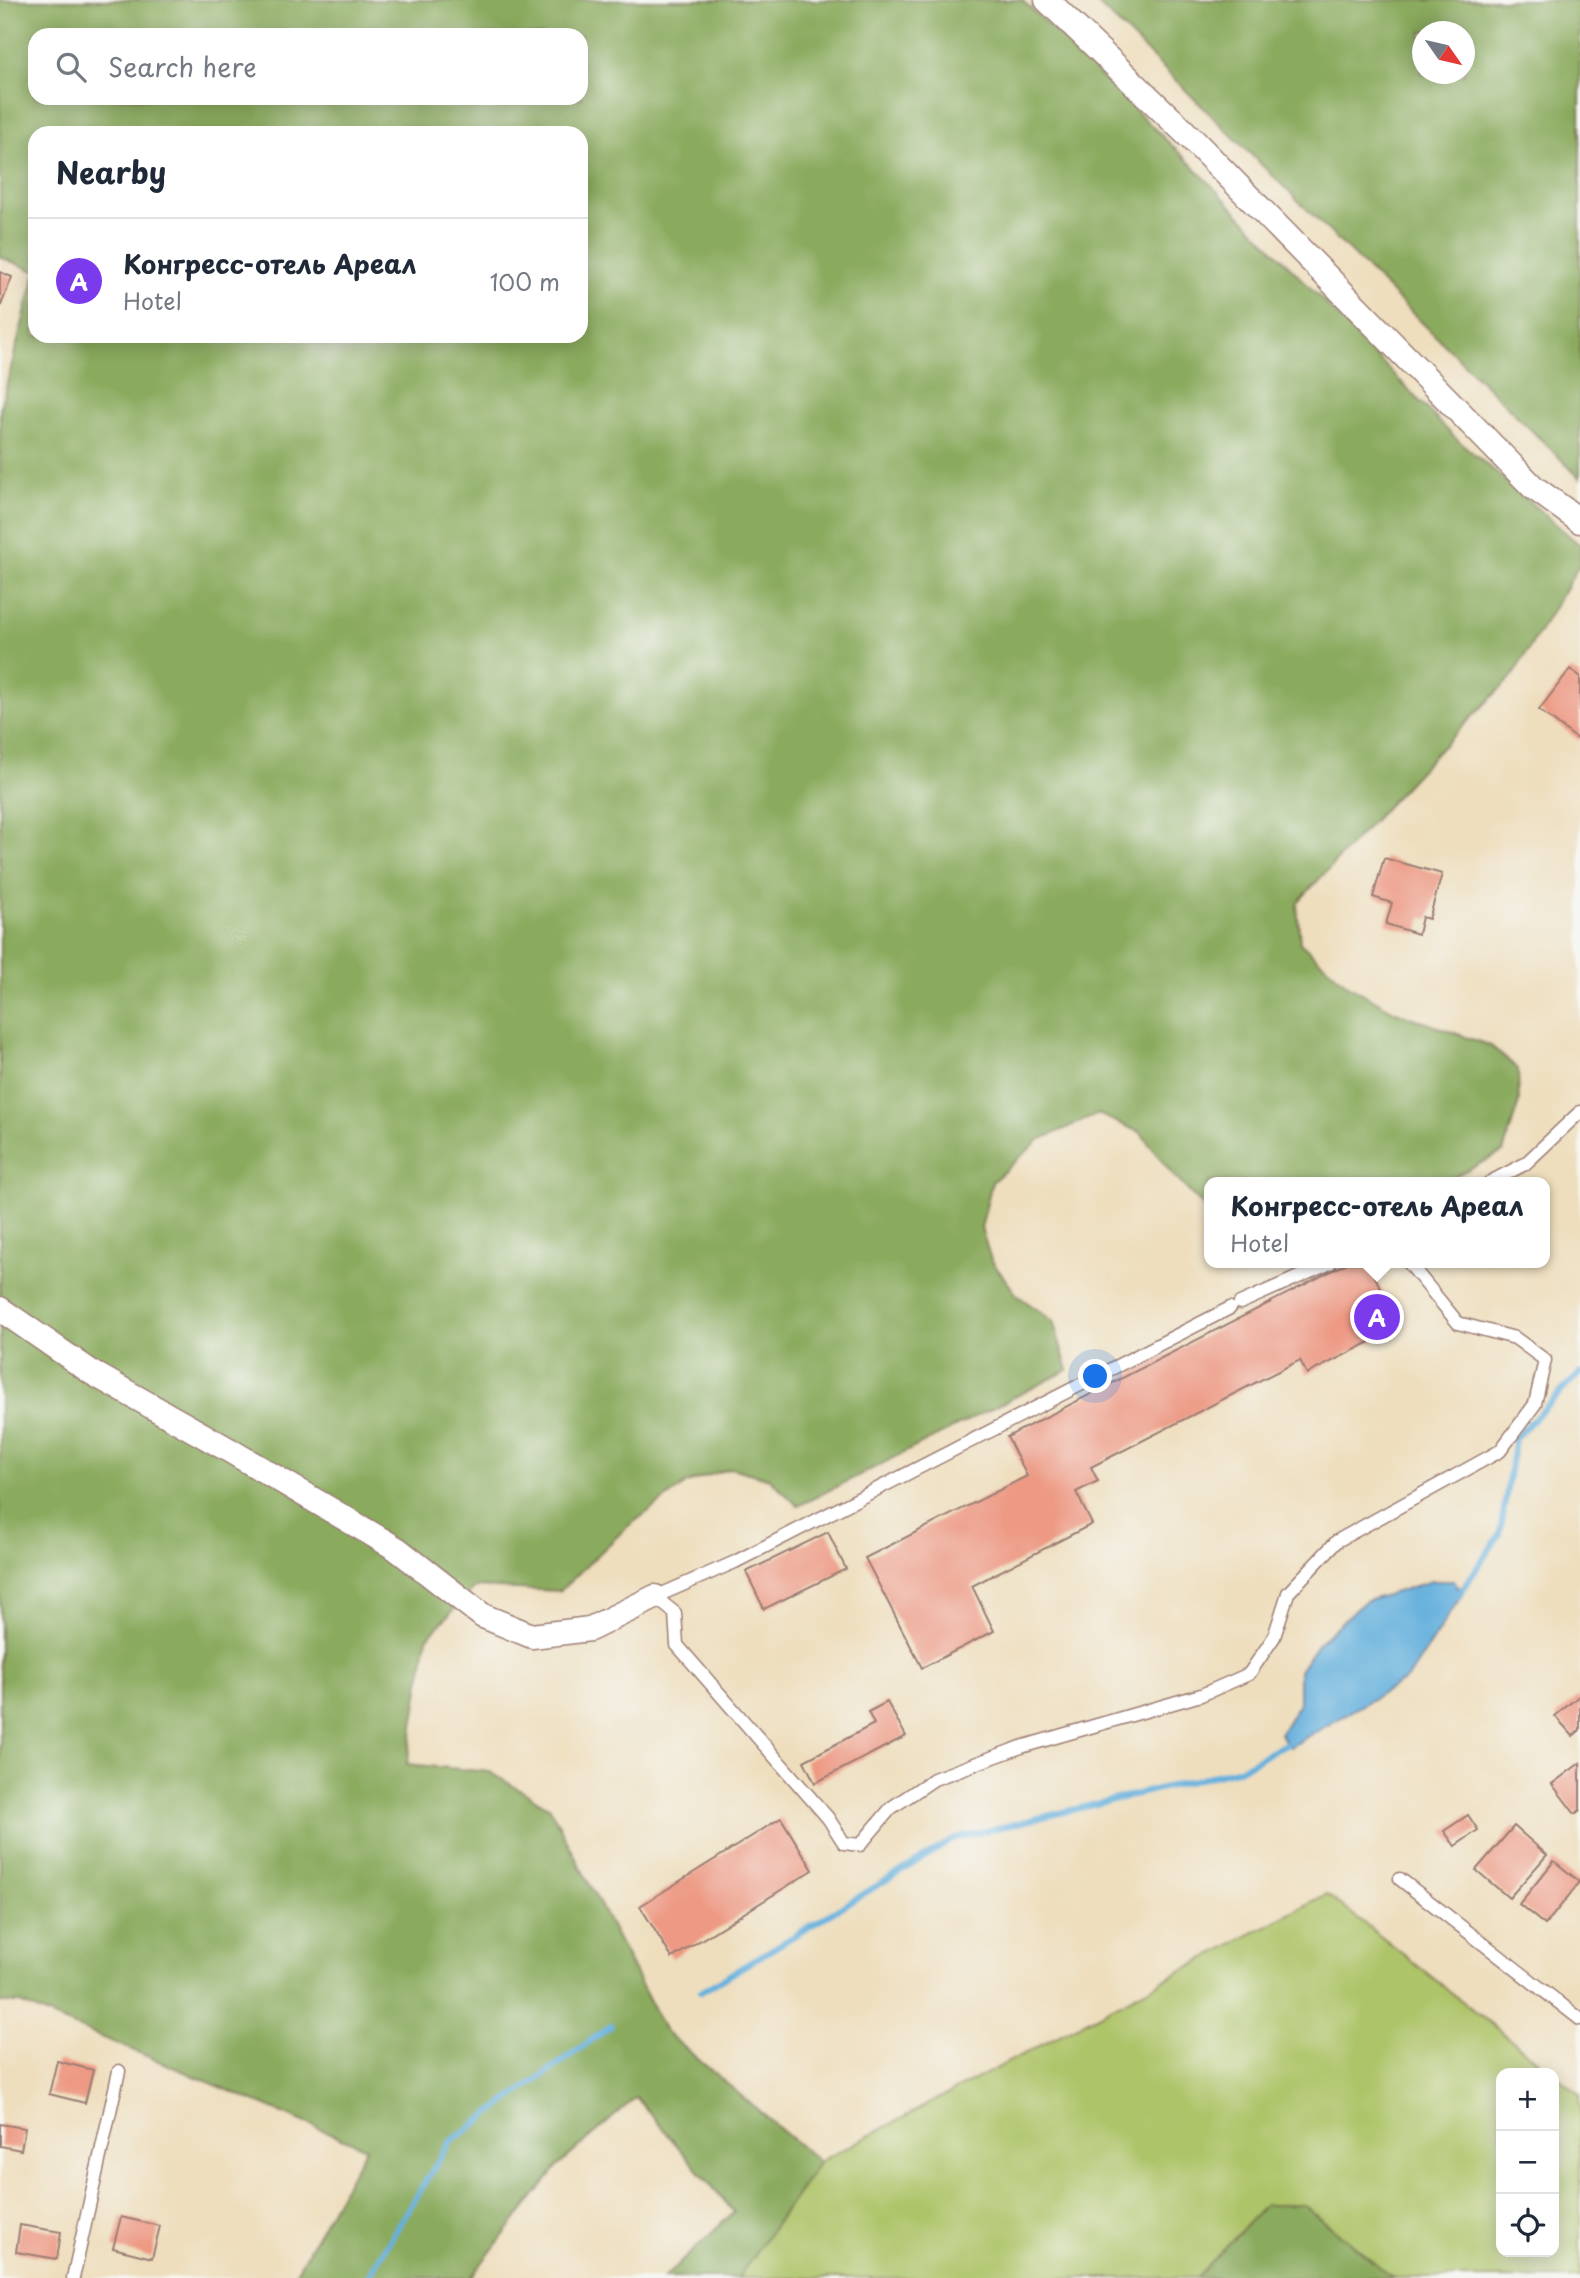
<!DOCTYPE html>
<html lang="en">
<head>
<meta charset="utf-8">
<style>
	body { margin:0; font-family:"Playpen Sans",sans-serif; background:#f2f2f3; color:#1f2937 }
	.controls { position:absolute; right:21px; bottom:21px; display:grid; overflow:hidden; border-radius:14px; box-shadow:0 4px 18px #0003 }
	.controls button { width:63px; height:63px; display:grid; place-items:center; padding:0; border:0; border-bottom:2px solid #e0e1e3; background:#fff; color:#1f2937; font:35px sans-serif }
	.compass { position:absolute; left:1412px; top:21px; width:63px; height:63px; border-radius:50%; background:#fff; box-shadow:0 4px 18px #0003; rotate:124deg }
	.you { position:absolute; left:1096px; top:1377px; width:24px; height:24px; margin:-18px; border:5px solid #fff; border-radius:50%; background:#1a73e8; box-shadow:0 0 0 10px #1a73e833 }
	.badge { display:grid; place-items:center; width:46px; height:46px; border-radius:50%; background:#7c3aed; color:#fff; font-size:23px; font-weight:700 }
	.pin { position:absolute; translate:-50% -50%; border:4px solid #fff; box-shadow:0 2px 7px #0006 }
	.popup { position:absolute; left:1204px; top:1177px; width:346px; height:91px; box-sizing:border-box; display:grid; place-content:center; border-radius:14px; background:#fff; filter:drop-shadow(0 2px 5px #0005); font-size:23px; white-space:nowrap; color:#747a83 }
	.popup b { font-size:26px; color:#1f2937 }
	.popup::after { content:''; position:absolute; left:50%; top:100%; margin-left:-14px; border:14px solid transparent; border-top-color:#fff }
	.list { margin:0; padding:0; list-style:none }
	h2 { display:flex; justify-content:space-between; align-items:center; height:91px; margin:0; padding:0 28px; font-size:30px }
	h2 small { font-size:23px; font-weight:400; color:#747a83 }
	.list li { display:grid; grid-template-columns:46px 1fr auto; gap:21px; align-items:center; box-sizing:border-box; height:126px; padding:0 28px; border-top:2px solid #e0e1e3 }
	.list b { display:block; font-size:26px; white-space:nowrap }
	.list p { margin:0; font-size:23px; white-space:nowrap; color:#747a83 }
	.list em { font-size:23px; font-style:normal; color:#747a83 }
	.icon { flex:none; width:38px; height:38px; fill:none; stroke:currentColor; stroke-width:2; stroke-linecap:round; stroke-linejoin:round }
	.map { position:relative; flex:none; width:1580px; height:2278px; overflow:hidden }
	.search { position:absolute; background:#fff; box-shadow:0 4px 18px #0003; left:28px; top:28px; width:560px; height:77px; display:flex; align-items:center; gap:18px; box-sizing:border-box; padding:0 24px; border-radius:21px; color:#747a83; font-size:26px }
	.panel { position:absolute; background:#fff; box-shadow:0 4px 18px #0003; left:28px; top:126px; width:560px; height:217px; border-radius:21px }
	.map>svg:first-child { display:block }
	.green { fill:#aec469; stroke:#7c724a; stroke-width:2 }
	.forest { fill:#8aaa5d; stroke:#6a6444; stroke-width:2; fill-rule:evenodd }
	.water { fill:#65b0dd; stroke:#586884; stroke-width:2 }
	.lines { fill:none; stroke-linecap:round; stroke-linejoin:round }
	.stream { stroke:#65b0dd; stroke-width:6 }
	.building { fill:#ed9983 }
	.lane-casing { stroke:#9c7e74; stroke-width:15 }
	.street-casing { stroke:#9c7e74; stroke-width:27 }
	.lane { stroke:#fff; stroke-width:12 }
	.street { stroke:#fff; stroke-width:24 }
</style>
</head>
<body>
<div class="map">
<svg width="1580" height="2278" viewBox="0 0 1580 2278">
	<rect width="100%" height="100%" fill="#f6f6f2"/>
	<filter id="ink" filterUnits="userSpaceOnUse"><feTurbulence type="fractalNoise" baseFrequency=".0143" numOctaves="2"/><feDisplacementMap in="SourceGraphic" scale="14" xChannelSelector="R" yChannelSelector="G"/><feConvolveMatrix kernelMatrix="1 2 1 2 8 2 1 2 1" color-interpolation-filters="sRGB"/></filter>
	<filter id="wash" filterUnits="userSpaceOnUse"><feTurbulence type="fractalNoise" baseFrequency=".00686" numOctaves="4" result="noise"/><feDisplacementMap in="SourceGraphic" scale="28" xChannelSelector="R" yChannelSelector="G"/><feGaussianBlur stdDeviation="1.57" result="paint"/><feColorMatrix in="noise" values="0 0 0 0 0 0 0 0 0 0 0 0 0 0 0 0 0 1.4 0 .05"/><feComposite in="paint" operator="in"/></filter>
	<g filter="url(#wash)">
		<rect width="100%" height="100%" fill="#eedebd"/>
		<!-- green -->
		<path class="green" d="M 1327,1894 L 1553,2073 L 1501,2073 L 1501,2252 L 1554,2252 L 1554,2074 L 1580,2094 L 1580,2278 L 1393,2278 L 1304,2205 L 1384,2278 L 738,2278 L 819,2162 Z"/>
		<!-- forest -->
		<g class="forest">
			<path d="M 0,0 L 1022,0 L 1191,164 L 1453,436 L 1580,545 L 1580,564 L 1512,677 L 1439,750 L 1297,903 L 1300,943 L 1348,985 L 1396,1012 L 1491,1046 L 1518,1069 L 1519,1102 L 1503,1152 L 1443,1182 L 1209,1182 L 1209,1212 L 1173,1175 L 1140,1132 L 1098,1114 L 1039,1140 L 992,1182 L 981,1228 L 991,1260 L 1017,1295 L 1053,1321 L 1068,1370 L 798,1506 L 770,1479 L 731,1468 L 687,1483 L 627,1527 L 560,1591 L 475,1587 L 427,1638 L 407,1764 L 490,1772 L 550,1808 L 665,2031 L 819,2162 L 738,2278 L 664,2278 L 734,2212 L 636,2097 L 558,2166 L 470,2278 L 293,2278 L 366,2148 L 20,2003 L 0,2003 L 0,410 L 35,275 L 35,336 L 581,336 L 581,133 L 35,133 L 35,271 L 0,257 ZM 35,35 L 581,35 L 581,98 L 35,98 Z"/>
			<path d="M 1094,0 L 1580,0 L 1580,478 ZM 1422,32 L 1464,32 L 1464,74 L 1422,74 Z"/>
			<path d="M 1265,2205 L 1304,2205 L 1393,2278 L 1196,2278 Z"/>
		</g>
		<!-- water -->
		<path class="water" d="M 1432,1581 L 1454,1581 L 1463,1593 L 1408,1678 L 1290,1747 L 1280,1734 L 1299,1703 L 1299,1671 L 1318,1643 L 1364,1602 Z"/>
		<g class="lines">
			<!-- stream -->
			<g class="stream">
				<path d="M 1458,1596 L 1500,1534 L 1515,1438 L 1580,1373"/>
				<path d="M 701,1992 L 956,1838 L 1240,1769 L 1293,1740"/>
				<path d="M 367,2278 L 449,2143 L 611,2026"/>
			</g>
		</g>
		<g id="blocks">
			<!-- building -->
			<g class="building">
				<path d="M 0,272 L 12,277 L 0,308 Z"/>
				<path d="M 1570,669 L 1580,676 L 1580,741 L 1539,710 Z"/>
				<path d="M 1384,858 L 1442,874 L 1429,919 L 1422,917 L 1418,934 L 1386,924 L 1392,903 L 1373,897 Z"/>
				<path d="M 1347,1263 L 1368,1263 L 1400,1327 L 1307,1374 L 1300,1360 L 1091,1467 L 1098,1481 L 1076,1492 L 1092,1524 L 972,1586 L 994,1631 L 922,1668 L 865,1558 L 1027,1476 L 1007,1437 Z"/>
				<path d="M 828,1532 L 846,1569 L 764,1609 L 746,1572 Z"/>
				<path d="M 1580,1695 L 1580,1730 L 1573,1736 L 1555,1716 Z"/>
				<path d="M 887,1702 L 906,1736 L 815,1783 L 804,1761 L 874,1724 L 868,1712 Z"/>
				<path d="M 1580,1763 L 1580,1810 L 1575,1814 L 1552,1784 Z"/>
				<path d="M 1468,1815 L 1478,1830 L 1455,1846 L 1444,1831 Z"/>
				<path d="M 781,1818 L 813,1870 L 672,1958 L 640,1906 Z"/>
				<path d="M 1514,1826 L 1547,1855 L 1509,1898 L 1476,1870 Z"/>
				<path d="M 1554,1861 L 1580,1882 L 1545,1925 L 1519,1904 Z"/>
				<path d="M 57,2061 L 93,2070 L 85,2103 L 49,2094 Z"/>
				<path d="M 0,2124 L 25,2128 L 21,2150 L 0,2146 Z"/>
				<path d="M 121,2217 L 160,2226 L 152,2258 L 113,2248 Z"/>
				<path d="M 20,2225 L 61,2232 L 57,2259 L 16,2252 Z"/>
			</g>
		</g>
	</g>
	<g filter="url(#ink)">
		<use href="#blocks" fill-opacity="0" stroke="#9c7e74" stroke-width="2"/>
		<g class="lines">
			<!-- lane casing -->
			<g class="lane-casing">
				<g id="lane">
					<path d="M 1490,1182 L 1525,1164 L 1580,1112"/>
					<path d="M 1240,1303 L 1330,1263"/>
					<path d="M 1230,1308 L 735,1562 L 655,1597 L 675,1613 L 677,1645 L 828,1818 L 844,1843 L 860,1845 L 891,1808 L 934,1779 L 1021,1747 L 1201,1695 L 1249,1674 L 1274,1637 L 1288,1593 L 1337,1541 L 1500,1451 L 1535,1404 L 1545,1360 L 1515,1338 L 1458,1323 L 1409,1263"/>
					<path d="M 1400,1879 L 1580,2019"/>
					<path d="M 73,2278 L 119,2071"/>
				</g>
			</g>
			<!-- street casing -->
			<g class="street-casing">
				<g id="street">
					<path d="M 1047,0 L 1193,140 L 1533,487 L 1580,521"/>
					<path d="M 0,1309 L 91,1372 L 229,1450 L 397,1549 L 483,1616 L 532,1636 L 590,1629 L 655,1597"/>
				</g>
			</g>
			<!-- lane -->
			<use href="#lane" class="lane"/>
			<!-- street -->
			<use href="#street" class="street"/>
		</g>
	</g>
</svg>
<div class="controls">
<button>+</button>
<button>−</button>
<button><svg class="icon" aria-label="locate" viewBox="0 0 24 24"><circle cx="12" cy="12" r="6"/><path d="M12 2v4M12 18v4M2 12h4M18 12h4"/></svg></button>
</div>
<svg class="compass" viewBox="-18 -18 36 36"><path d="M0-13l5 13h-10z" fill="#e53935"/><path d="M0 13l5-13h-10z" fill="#747a83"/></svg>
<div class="you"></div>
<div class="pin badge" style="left:1377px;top:1317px">A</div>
<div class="popup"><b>Конгресс-отель Ареал</b>Hotel</div>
<div class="search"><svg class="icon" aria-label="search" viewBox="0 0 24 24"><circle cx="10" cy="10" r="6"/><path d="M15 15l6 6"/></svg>Search here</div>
<section class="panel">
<h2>Nearby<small></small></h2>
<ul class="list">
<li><span class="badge">A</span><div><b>Конгресс-отель Ареал</b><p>Hotel</p></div><em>100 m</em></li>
</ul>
</section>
</div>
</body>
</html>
